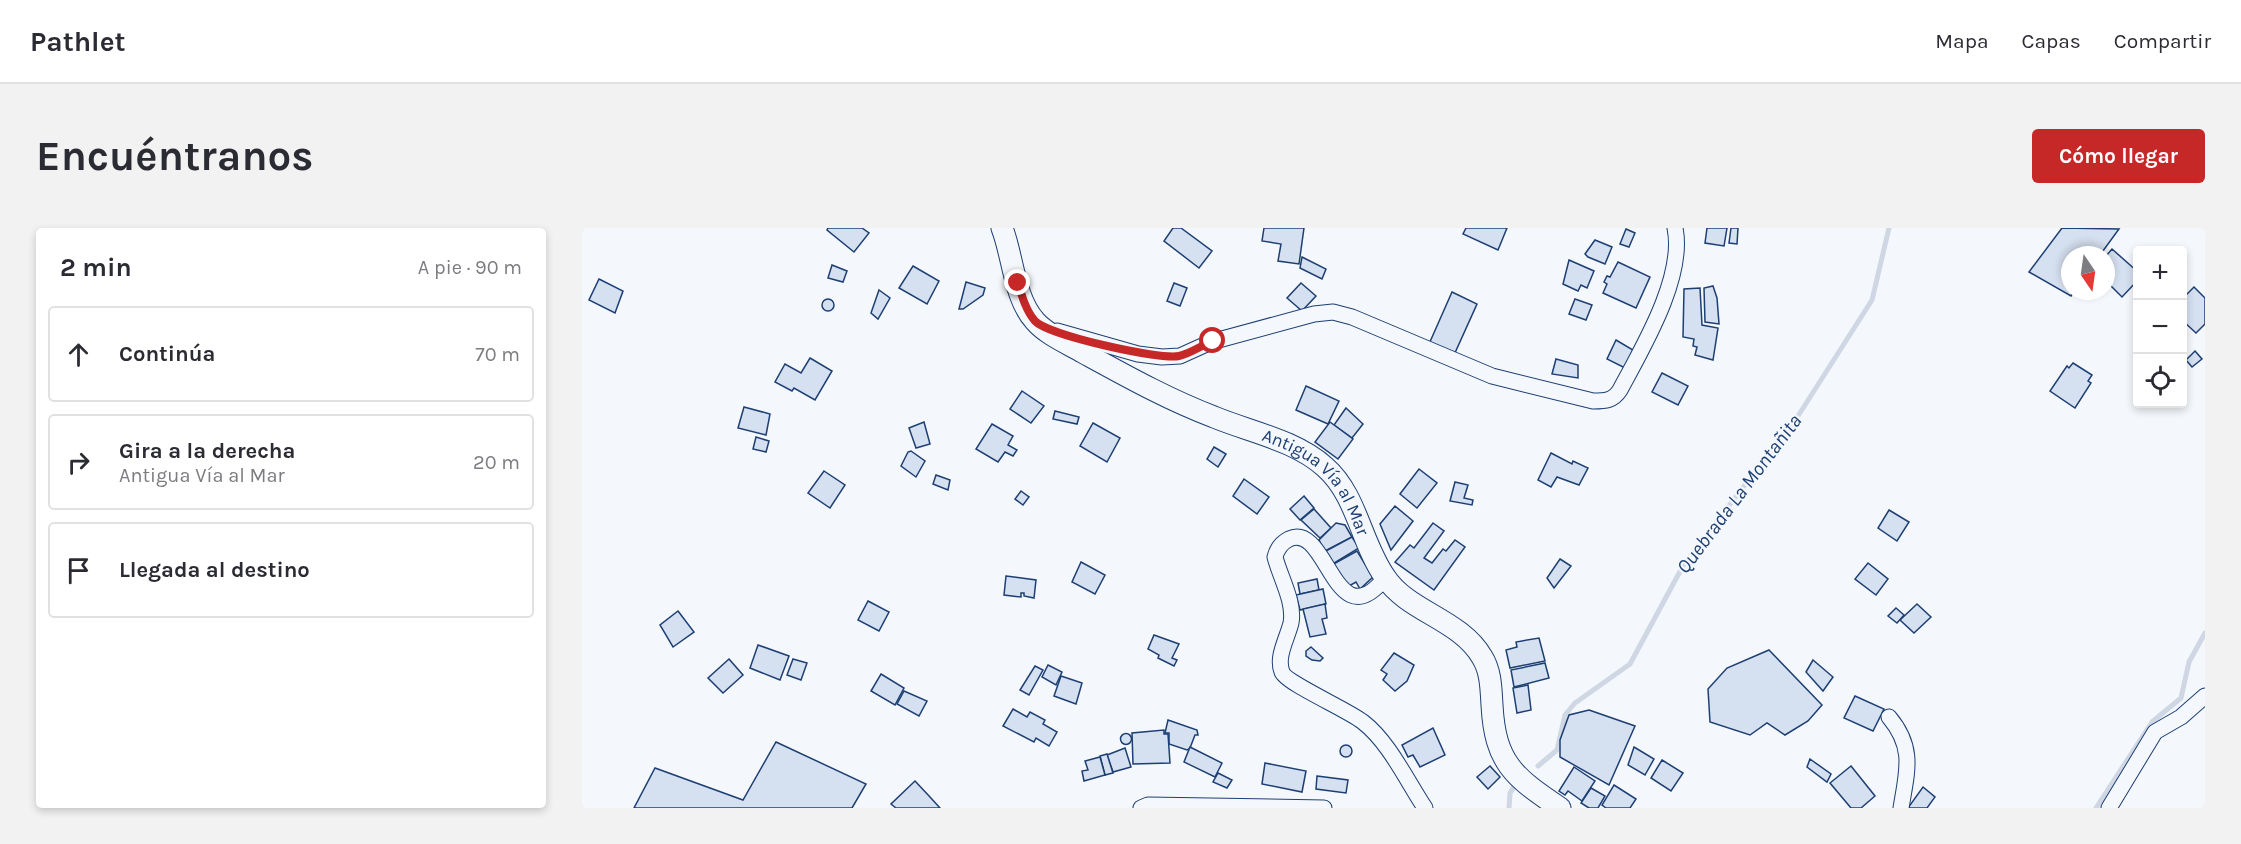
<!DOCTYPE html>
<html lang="es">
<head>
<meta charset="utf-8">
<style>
	body { margin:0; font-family:Karla,sans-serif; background:#f2f2f3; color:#2b2b33 }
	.controls { position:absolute; right:18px; top:18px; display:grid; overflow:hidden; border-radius:6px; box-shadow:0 3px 9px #0003 }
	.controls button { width:54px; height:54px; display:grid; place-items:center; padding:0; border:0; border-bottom:2px solid #e1e1e2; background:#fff; color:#2b2b33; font:30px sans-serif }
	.compass { position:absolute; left:1479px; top:18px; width:54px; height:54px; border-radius:50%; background:#fff; box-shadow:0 3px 9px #0003; rotate:167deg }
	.stop { position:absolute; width:18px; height:18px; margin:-14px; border:4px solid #c62828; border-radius:50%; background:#fff }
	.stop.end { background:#c62828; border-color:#fff; box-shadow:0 2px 6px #0008 }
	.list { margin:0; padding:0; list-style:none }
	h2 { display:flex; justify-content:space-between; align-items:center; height:78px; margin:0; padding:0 24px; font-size:26px }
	h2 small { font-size:20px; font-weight:400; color:#7c7c81 }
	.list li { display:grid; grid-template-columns:39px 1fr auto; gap:18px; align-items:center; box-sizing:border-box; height:96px; margin:0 12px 12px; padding:0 12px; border:2px solid #e1e1e2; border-radius:6px }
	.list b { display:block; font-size:22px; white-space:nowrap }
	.list p { margin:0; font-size:20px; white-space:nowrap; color:#7c7c81 }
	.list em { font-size:20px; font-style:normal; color:#7c7c81 }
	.icon { flex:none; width:33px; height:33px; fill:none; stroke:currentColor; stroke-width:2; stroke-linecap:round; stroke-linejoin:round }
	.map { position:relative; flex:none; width:1623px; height:580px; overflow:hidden; border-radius:6px }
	header { display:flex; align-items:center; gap:36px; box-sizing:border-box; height:84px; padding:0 30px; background:#fff; border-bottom:2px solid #e1e1e2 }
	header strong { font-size:28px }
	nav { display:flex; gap:33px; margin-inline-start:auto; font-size:21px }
	.intro { display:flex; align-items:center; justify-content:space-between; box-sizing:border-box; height:144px; padding:0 36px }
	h1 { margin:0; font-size:42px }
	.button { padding:15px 27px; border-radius:6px; background:#c62828; color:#fff; font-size:21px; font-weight:700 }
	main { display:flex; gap:36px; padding:0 36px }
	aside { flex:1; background:#fff; border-radius:6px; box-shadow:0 3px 9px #0003 }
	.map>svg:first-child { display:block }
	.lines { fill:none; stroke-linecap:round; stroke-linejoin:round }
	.stream { stroke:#cfd7e4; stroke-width:5 }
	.building { fill:#d5e0f0; stroke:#1d3f73; stroke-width:1.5 }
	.street-casing { stroke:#1d3f73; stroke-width:17 }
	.secondary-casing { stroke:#1d3f73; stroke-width:23 }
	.street { stroke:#f4f7fb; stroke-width:15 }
	.secondary { stroke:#f4f7fb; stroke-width:21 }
	.route { stroke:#c62828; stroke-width:8 }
	.labels { text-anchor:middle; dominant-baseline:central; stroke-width:4.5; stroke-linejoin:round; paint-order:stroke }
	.street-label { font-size:18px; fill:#1d3f73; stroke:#f4f7fb }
	.water-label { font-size:20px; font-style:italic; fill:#1d3f73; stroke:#f4f7fb }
</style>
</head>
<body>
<header>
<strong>Pathlet</strong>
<nav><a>Mapa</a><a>Capas</a><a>Compartir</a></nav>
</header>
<div class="intro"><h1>Encuéntranos</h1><a class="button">Cómo llegar</a></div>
<main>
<aside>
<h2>2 min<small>A pie · 90 m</small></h2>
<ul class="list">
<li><svg class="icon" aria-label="ahead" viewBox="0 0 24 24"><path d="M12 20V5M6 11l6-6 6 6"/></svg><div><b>Continúa</b></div><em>70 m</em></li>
<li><svg class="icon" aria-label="right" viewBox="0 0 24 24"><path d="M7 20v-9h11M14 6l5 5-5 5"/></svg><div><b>Gira a la derecha</b><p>Antigua Vía al Mar</p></div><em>20 m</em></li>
<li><svg class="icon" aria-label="arrive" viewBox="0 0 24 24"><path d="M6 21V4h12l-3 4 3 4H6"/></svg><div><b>Llegada al destino</b></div></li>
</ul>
</aside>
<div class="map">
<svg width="1623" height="580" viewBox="0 0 1623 580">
	<rect width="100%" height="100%" fill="#f4f7fb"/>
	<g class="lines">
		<!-- stream -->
		<g class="stream">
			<path d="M 956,538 L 975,522 L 983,487 L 993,475 L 1048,436 L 1102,336 L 1216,188 L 1290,72 L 1307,0"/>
			<path d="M 927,580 L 928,565 L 934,556"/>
			<path d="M 1514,580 L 1570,494 L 1599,470 L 1607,434 L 1623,405"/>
		</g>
	</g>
	<!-- building -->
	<g class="building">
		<path d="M 246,0 L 280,0 L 287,5 L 272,24 L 245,2 Z"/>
		<path d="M 591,0 L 599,0 L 630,23 L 617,40 L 582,13 Z"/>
		<path d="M 682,0 L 722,0 L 717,36 L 696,33 L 699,16 L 680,13 Z"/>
		<path d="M 884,0 L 925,0 L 916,22 L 881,6 Z"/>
		<path d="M 1125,0 L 1145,0 L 1142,18 L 1123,15 Z"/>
		<path d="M 1149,0 L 1156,0 L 1155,16 L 1147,15 Z"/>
		<path d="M 1480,0 L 1537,1 L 1518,27 L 1488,27 L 1488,63 L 1492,63 L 1489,68 L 1447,44 Z"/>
		<path d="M 1044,1 L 1053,5 L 1047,19 L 1038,16 Z"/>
		<path d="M 1013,12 L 1030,19 L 1023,36 L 1006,29 L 1003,26 Z"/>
		<path d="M 1530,21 L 1556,44 L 1556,52 L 1540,69 L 1525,54 L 1527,52 L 1524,48 L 1524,28 Z"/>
		<path d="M 720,29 L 744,41 L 740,51 L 718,40 Z"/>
		<path d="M 987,32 L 1012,43 L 1005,60 L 999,57 L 996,63 L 981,56 Z"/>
		<path d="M 1036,34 L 1068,49 L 1054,80 L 1021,65 L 1025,56 L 1022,54 L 1025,48 L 1028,49 Z"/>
		<path d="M 250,37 L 265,43 L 261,54 L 246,50 Z"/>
		<path d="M 331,38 L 357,53 L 345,76 L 317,60 Z"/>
		<path d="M 17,51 L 41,63 L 33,85 L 7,72 Z"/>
		<path d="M 384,54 L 403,60 L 401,67 L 381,81 L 377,81 Z"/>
		<path d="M 592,55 L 605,60 L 598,78 L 585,73 Z"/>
		<path d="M 719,55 L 734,68 L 720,83 L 705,70 Z"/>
		<path d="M 1131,58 L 1135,70 L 1137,96 L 1123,94 L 1122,60 Z"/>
		<path d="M 1612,59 L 1623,70 L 1623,96 L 1614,105 L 1600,92 L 1600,71 Z"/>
		<path d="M 1118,60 L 1120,97 L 1136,100 L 1131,132 L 1113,127 L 1115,119 L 1111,118 L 1112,111 L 1101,109 L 1102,61 Z"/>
		<path d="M 297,62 L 308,70 L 296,91 L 289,85 Z"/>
		<path d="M 870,64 L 895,76 L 872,127 L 847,116 Z"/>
		<path d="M 993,71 L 1010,77 L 1004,92 L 987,86 Z"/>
		<circle cx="246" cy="77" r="6"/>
		<path d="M 1034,112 L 1051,122 L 1043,140 L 1025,131 Z"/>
		<path d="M 1613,123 L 1620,131 L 1610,139 L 1604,132 Z"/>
		<path d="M 228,130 L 250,143 L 233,172 L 212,160 L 210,163 L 193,154 L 203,136 L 219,145 Z"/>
		<path d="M 974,131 L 996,137 L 996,150 L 970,146 Z"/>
		<path d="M 1491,135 L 1510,147 L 1506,153 L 1509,155 L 1493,180 L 1468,163 L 1485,138 L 1487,140 Z"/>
		<path d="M 1080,145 L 1106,158 L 1096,177 L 1070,164 Z"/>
		<path d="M 724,158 L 757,173 L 746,196 L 714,182 Z"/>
		<path d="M 440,163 L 462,178 L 449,195 L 428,181 Z"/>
		<path d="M 162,179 L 188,186 L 184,207 L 156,200 Z"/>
		<path d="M 764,180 L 781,196 L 770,210 L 752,197 Z"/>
		<path d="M 473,183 L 497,189 L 495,196 L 471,191 Z"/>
		<path d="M 342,194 L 348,216 L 334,220 L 327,200 Z"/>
		<path d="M 748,194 L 771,211 L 756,231 L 733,214 Z"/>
		<path d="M 511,195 L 538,210 L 525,234 L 498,218 Z"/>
		<path d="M 410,196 L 431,208 L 426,217 L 435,222 L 431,228 L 423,224 L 416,234 L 394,221 Z"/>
		<path d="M 174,209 L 187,213 L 184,224 L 171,221 Z"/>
		<path d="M 632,219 L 644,226 L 636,239 L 625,231 Z"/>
		<path d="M 329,223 L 343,233 L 334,249 L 319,238 L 326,224 Z"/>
		<path d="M 969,225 L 990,236 L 991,233 L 1006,240 L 997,257 L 975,249 L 969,259 L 956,252 Z"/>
		<path d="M 837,241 L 855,255 L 835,280 L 818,266 Z"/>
		<path d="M 242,243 L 263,257 L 248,280 L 226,265 Z"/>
		<path d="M 354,247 L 368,252 L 366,262 L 351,256 Z"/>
		<path d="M 662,251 L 687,269 L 675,286 L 651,268 Z"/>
		<path d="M 873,254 L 886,257 L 882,270 L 891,272 L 890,277 L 868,273 Z"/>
		<path d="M 439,263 L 447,269 L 441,277 L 433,271 Z"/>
		<path d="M 722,268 L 732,280 L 718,292 L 708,281 Z"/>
		<path d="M 813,278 L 831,293 L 809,322 L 798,296 Z"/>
		<path d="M 732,281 L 749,300 L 738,310 L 719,292 Z"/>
		<path d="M 1307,282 L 1327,294 L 1315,313 L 1296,300 Z"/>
		<path d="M 754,295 L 763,297 L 770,309 L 743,323 L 737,312 Z"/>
		<path d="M 851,295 L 862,303 L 842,330 L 850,335 L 861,321 L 864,323 L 873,312 L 883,319 L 852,362 L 813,334 L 828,317 L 832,320 Z"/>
		<path d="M 770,309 L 777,320 L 749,337 L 742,324 Z"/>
		<path d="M 775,323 L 791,349 L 778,361 L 774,354 L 767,358 L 748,338 Z"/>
		<path d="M 978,331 L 989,338 L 972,360 L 965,350 Z"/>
		<path d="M 499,334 L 523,347 L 513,366 L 490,354 Z"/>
		<path d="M 1286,335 L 1306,351 L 1294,367 L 1273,351 Z"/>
		<path d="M 424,348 L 454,352 L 452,370 L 442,368 L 442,365 L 439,365 L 439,369 L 422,367 Z"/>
		<path d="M 735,351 L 737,362 L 718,366 L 716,355 Z"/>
		<path d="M 741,361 L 744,376 L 718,382 L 714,367 Z"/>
		<path d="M 286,373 L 307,384 L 297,403 L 276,392 Z"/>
		<path d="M 743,376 L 745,390 L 740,391 L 744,406 L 728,409 L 721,381 Z"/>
		<path d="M 1335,376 L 1349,389 L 1332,405 L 1318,392 Z"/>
		<path d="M 1314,380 L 1322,387 L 1315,395 L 1306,388 Z"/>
		<path d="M 96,383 L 112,404 L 91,419 L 78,397 Z"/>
		<path d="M 572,407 L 597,416 L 590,430 L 595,432 L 592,438 L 576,430 L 577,427 L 566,421 Z"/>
		<path d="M 957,410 L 963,433 L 928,440 L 924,422 L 935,419 L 934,414 Z"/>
		<path d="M 176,417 L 207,428 L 198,452 L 168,440 Z"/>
		<path d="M 729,419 L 741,430 L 738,433 L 730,432 L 724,428 L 724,423 Z"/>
		<path d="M 1187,422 L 1240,477 L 1226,493 L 1203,507 L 1185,495 L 1168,507 L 1128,494 L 1126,461 L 1145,440 Z"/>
		<path d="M 812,425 L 832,437 L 825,453 L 813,463 L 801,452 L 805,446 L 799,442 Z"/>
		<path d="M 147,431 L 161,447 L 141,465 L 126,450 Z"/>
		<path d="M 211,431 L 225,435 L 219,452 L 205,447 Z"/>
		<path d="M 1231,432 L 1251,449 L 1241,463 L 1224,444 Z"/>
		<path d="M 963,435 L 967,450 L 932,459 L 929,442 Z"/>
		<path d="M 466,437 L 480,444 L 474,457 L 460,449 Z"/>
		<path d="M 453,438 L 461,442 L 447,467 L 438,462 Z"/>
		<path d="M 299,446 L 322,460 L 313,477 L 289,463 Z"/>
		<path d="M 479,448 L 500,455 L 494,476 L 472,468 Z"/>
		<path d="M 946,457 L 949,482 L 935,485 L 931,460 Z"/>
		<path d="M 322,463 L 345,473 L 337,488 L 315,476 Z"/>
		<path d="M 1273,468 L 1302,481 L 1291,503 L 1262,490 Z"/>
		<path d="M 431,481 L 445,489 L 448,484 L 463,492 L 461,496 L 475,504 L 467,518 L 454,510 L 452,514 L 421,498 Z"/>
		<path d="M 1007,482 L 1053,498 L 1027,557 L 978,529 L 978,512 L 987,487 Z"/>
		<path d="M 586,492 L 615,502 L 616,507 L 613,507 L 608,520 L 605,522 L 587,516 L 587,505 L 583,505 Z"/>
		<path d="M 851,500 L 863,527 L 838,539 L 831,527 L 826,529 L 820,517 Z"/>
		<path d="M 582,502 L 582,506 L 586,506 L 588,535 L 551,536 L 550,505 Z"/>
		<circle cx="544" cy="511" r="5.5"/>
		<path d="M 194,514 L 284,556 L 270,580 L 52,580 L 73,540 L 161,572 Z"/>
		<circle cx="764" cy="523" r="6"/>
		<path d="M 608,519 L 640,535 L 633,549 L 602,534 Z"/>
		<path d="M 1052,519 L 1072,531 L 1063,547 L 1046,537 Z"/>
		<path d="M 543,520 L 549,539 L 531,544 L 525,527 Z"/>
		<path d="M 525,526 L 531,545 L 523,547 L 518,528 Z"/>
		<path d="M 518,529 L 523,547 L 502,553 L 500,543 L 506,542 L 503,533 Z"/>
		<path d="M 1228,531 L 1249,546 L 1245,554 L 1225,539 Z"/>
		<path d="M 1080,532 L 1101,545 L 1089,563 L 1069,550 Z"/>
		<path d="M 683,535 L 724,543 L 720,564 L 680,556 Z"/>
		<path d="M 908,538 L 918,549 L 906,561 L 895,549 Z"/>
		<path d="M 1269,538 L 1293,568 L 1279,580 L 1269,580 L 1248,555 Z"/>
		<path d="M 992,539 L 1013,553 L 1000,573 L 986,563 L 983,567 L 977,563 Z"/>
		<path d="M 636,545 L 650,552 L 645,560 L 631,554 Z"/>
		<path d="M 735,548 L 766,552 L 764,565 L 734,561 Z"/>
		<path d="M 333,553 L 348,569 L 358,580 L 314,580 L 309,576 Z"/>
		<path d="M 1032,557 L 1054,571 L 1048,580 L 1024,580 L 1020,577 Z"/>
		<path d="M 1341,559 L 1353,569 L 1345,580 L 1326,580 Z"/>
		<path d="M 1009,560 L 1023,568 L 1016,580 L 1007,580 L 999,575 Z"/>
	</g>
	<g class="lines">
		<!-- street casing -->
		<g class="street-casing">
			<g id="street">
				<path d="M 475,103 L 556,126 L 580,129 L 598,128 L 629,114 L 732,86 L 751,84 L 770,89 L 910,148 L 1011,173 C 1023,173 1031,173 1038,162 C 1061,119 1103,49 1093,0"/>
				<path d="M 803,350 C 752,413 746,293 707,311 C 699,315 695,321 693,329 C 698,349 713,374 709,395 C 705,411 694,429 700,444 C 704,455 766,482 781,494 C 807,514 825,553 843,580"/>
				<path d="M 1307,489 C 1333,520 1325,543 1319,580"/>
				<path d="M 559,580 L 566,577 L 742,580"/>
				<path d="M 1527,580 L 1573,504 L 1599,489 L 1623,468"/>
			</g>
		</g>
		<!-- secondary casing -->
		<g class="secondary-casing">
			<g id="secondary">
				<path id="s1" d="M 420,0 C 431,28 432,70 453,93 C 465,107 487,116 502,125 C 544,148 587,172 632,189 C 668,204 713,212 743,239 C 775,267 779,315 803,349 C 826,384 878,391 900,429 C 909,443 909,461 910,477 C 913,535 932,549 978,580"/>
			</g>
		</g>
		<!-- street -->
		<use href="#street" class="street"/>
		<!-- secondary -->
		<use href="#secondary" class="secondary"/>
	</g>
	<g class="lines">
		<!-- route -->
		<path class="route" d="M 436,55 C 440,68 444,83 453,93 C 466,107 576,132 597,128 C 608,126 620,117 631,113"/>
	</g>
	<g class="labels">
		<!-- street labels -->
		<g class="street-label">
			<text stroke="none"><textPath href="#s1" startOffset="430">Antigua Vía al Mar</textPath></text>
		</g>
		<!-- water labels -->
		<g class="water-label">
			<text transform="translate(1157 266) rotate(-53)">Quebrada La Montañita</text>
		</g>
	</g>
</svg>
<div class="controls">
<button>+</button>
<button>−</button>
<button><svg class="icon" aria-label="locate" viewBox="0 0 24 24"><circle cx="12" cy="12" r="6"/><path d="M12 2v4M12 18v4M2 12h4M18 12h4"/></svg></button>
</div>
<svg class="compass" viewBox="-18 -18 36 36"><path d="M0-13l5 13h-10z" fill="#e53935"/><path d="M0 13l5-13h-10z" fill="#7c7c81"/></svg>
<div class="stop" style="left:631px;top:113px"></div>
<div class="stop end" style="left:436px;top:55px"></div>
</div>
</main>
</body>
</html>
